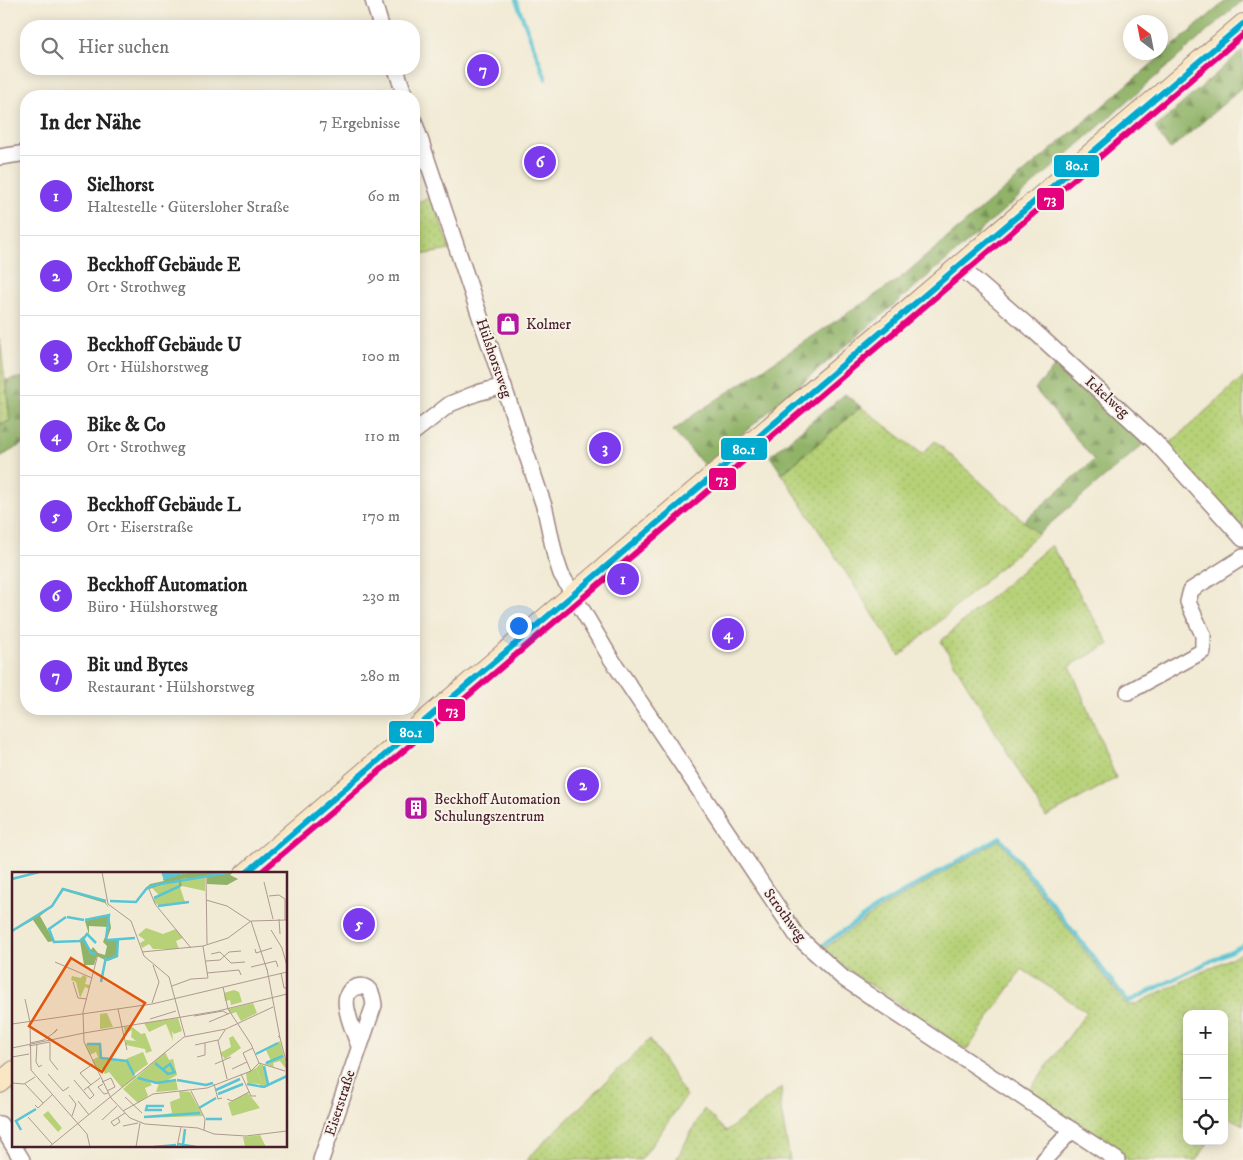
<!DOCTYPE html>
<html lang="de">
<head>
<meta charset="utf-8">
<style>
	body { margin:0; font-family:"IM FELL DW Pica",serif; background:#f2f2f2; color:#222 }
	.controls { position:absolute; right:15px; bottom:15px; display:grid; overflow:hidden; border-radius:10px; box-shadow:0 2px 12px #0003 }
	.controls button { width:45px; height:45px; display:grid; place-items:center; padding:0; border:0; border-bottom:1px solid #e0e0e0; background:#fff; color:#222; font:25px sans-serif }
	.compass { position:absolute; left:1123px; top:15px; width:45px; height:45px; border-radius:50%; background:#fff; box-shadow:0 2px 12px #0003; rotate:328deg }
	.you { position:absolute; left:518px; top:625px; width:18px; height:18px; margin:-12px; border:4px solid #fff; border-radius:50%; background:#1a73e8; box-shadow:0 0 0 8px #1a73e833 }
	.badge { display:grid; place-items:center; width:32px; height:32px; border-radius:50%; background:#7c3aed; color:#fff; font-size:16px; font-weight:700 }
	.pin { position:absolute; translate:-50% -50%; border:2px solid #fff; box-shadow:0 1px 5px #0006 }
	.list { margin:0; padding:0; list-style:none }
	h2 { display:flex; justify-content:space-between; align-items:center; height:65px; margin:0; padding:0 20px; font-size:21px }
	h2 small { font-size:16px; font-weight:400; color:#767676 }
	.list li { display:grid; grid-template-columns:32px 1fr auto; gap:15px; align-items:center; box-sizing:border-box; height:80px; padding:0 20px; border-top:1px solid #e0e0e0 }
	.list b { display:block; font-size:19px; white-space:nowrap }
	.list p { margin:0; font-size:16px; white-space:nowrap; color:#767676 }
	.list em { font-size:16px; font-style:normal; color:#767676 }
	.icon { flex:none; width:28px; height:28px; fill:none; stroke:currentColor; stroke-width:2; stroke-linecap:round; stroke-linejoin:round }
	.map { position:relative; flex:none; width:1243px; height:1160px; overflow:hidden }
	.search { position:absolute; background:#fff; box-shadow:0 2px 12px #0003; left:20px; top:20px; width:400px; height:55px; display:flex; align-items:center; gap:12px; box-sizing:border-box; padding:0 18px; border-radius:20px; color:#767676; font-size:19px }
	.panel { position:absolute; background:#fff; box-shadow:0 2px 12px #0003; left:20px; top:90px; width:400px; height:625px; border-radius:20px }
	.map>svg:first-child { display:block }
	.grass { fill:url(#grass-dots); stroke:#807851 }
	.forest { fill:url(#forest-firs); stroke:#6d694a }
	.lines { fill:none; stroke-linecap:round; stroke-linejoin:round }
	.stream { stroke:#59c4d3; stroke-width:4 }
	.minor-casing { stroke:#9e8480; stroke-width:18 }
	.secondary-casing { stroke:#9e8480; stroke-width:22 }
	.minor { stroke:#fff; stroke-width:15 }
	.secondary { stroke:#f9e7c3; stroke-width:20 }
	.bus-1-casing { stroke:#f7f3e8; stroke-width:10 }
	.bus-2-casing { stroke:#f7f3e8; stroke-width:10 }
	.bus-1 { stroke:#00a9ce; stroke-width:6 }
	.bus-2 { stroke:#e5007d; stroke-width:6 }
	.labels { text-anchor:middle; dominant-baseline:central; stroke-width:4; stroke-linejoin:round; paint-order:stroke }
	.poi-label { font-size:15px; fill:#4a1f2b; stroke:#f7f3e8; text-anchor:start }
	.street-label { font-size:15px; fill:#4a1f2b; stroke:#f7f3e8 }
	.inset-river { fill:none; stroke:#59c4d3; stroke-width:2.5 }
	.inset-road { fill:none; stroke:#ae9990; stroke-width:1 }
	.view { fill:#e0560e; fill-opacity:0.15; stroke:#e0560e; stroke-width:2.5 }
	.inset-edge { fill:none; stroke:#4a1f2b; stroke-width:2.5 }
	.line-badge { stroke:#f7f3e8; stroke-width:2 }
	.badge-label { font-size:14px; text-anchor:middle; font-weight:bold; fill:#fff }
</style>
</head>
<body>
<div class="map">
<svg width="1243" height="1160" viewBox="0 0 1243 1160">
	<defs>
		<pattern id="grass-dots" width="8" height="8" patternUnits="userSpaceOnUse" patternTransform="scale(1.25)"><rect width="8" height="8" fill="#b6d177"/><path d="M2 2h.1M6 6h.1" fill="none" stroke="#9eb367" stroke-width="1.8" stroke-linecap="round"/></pattern>
		<pattern id="forest-firs" width="22" height="20" patternUnits="userSpaceOnUse" patternTransform="scale(1.25)"><rect width="22" height="20" fill="#90b368"/><path d="M5 1l3.5 6h-7zM16 11l3.5 6h-7z" fill="#789156"/></pattern>
	</defs>
	<rect width="100%" height="100%" fill="#f7f3e8"/>
	<filter id="ink" filterUnits="userSpaceOnUse"><feTurbulence type="fractalNoise" baseFrequency=".02" numOctaves="2"/><feDisplacementMap in="SourceGraphic" scale="10" xChannelSelector="R" yChannelSelector="G"/><feConvolveMatrix kernelMatrix="1 2 1 2 8 2 1 2 1" color-interpolation-filters="sRGB"/></filter>
	<filter id="wash" filterUnits="userSpaceOnUse"><feTurbulence type="fractalNoise" baseFrequency=".0096" numOctaves="4" result="noise"/><feDisplacementMap in="SourceGraphic" scale="20" xChannelSelector="R" yChannelSelector="G"/><feGaussianBlur stdDeviation="1.12" result="paint"/><feColorMatrix in="noise" values="0 0 0 0 0 0 0 0 0 0 0 0 0 0 0 0 0 1.4 0 .05"/><feComposite in="paint" operator="in"/></filter>
	<g filter="url(#wash)">
		<rect width="100%" height="100%" fill="#f1ead4"/>
		<!-- grass -->
		<g class="grass">
			<path d="M 432,197 L 450,250 L 414,256 L 414,203 Z"/>
			<path d="M 0,340 L 10,421 L 0,424 Z"/>
			<path d="M 1243,377 L 1243,526 L 1238,529 L 1166,447 Z"/>
			<path d="M 861,407 L 922,454 L 935,441 L 1038,534 L 900,656 L 782,474 Z"/>
			<path d="M 1051,545 L 1109,644 L 1070,666 L 1116,778 L 1046,817 L 941,641 Z"/>
			<path d="M 999,840 L 1126,1004 L 1134,1005 L 1243,952 L 1243,1125 L 1226,1116 L 1224,1118 L 1224,1014 L 1187,1014 L 1187,1141 L 1209,1141 L 1197,1160 L 1128,1160 L 1028,1092 L 1087,1012 L 1022,969 L 967,1050 L 847,969 L 822,950 L 877,911 Z"/>
			<path d="M 650,1039 L 686,1096 L 641,1160 L 526,1160 Z"/>
			<path d="M 782,1087 L 780,1105 L 790,1160 L 676,1160 L 704,1109 L 726,1132 Z"/>
		</g>
		<!-- forest -->
		<g class="forest">
			<path d="M 1227,0 L 1243,0 L 956,252 L 705,466 L 673,431 L 695,414 L 898,280 Z"/>
			<path d="M 1243,50 L 1243,87 L 1170,150 L 1155,128 Z"/>
			<path d="M 1060,361 L 1147,441 L 1038,534 L 1024,521 L 1094,460 L 1035,389 Z"/>
			<path d="M 26,377 L 26,442 L 0,457 L 0,424 L 10,421 L 6,380 Z"/>
			<path d="M 845,394 L 861,407 L 782,474 L 770,456 Z"/>
		</g>
		<g class="lines">
			<!-- stream -->
			<g class="stream">
				<path d="M 516,0 L 546,79"/>
				<path d="M 822,946 L 876,908 L 1000,837 L 1128,1002 L 1243,945"/>
			</g>
		</g>
	</g>
	<g filter="url(#ink)">
		<g class="lines">
			<!-- minor casing -->
			<g class="minor-casing">
				<g id="minor">
					<path d="M 373,0 L 381,26"/>
					<path d="M 396,69 L 405,96"/>
					<path d="M 414,121 L 545,509 L 555,556 L 561,574 L 610,657 L 797,936 L 843,978 L 1117,1160"/>
					<path d="M 0,157 L 26,153"/>
					<path d="M 960,267 L 1033,330 L 1155,442 L 1243,539"/>
					<path d="M 414,432 L 450,404 L 477,393 L 504,386"/>
					<path d="M 1128,692 L 1203,651 L 1203,635 L 1188,602 L 1191,590 L 1243,557"/>
					<path d="M 0,1124 L 22,1160"/>
					<path d="M 321,1160 L 374,1005 C 373,1000 373,994 369,990 C 362,983 350,987 347,996 C 343,1008 355,1035 359,1046"/>
					<path d="M 1044,1160 L 1072,1130"/>
				</g>
			</g>
			<!-- secondary casing -->
			<g class="secondary-casing">
				<g id="secondary">
					<path d="M 245,874 L 1243,24"/>
					<path d="M 0,1083 L 14,1071"/>
				</g>
			</g>
			<!-- minor -->
			<use href="#minor" class="minor"/>
			<!-- secondary -->
			<use href="#secondary" class="secondary"/>
			<!-- bus-1 casing -->
			<g class="bus-1-casing">
				<path id="bus-1" d="M 245,874 L 1243,24"/>
			</g>
			<!-- bus-2 casing -->
			<g class="bus-2-casing">
				<path id="bus-2" d="M 259,874 L 1243,35"/>
			</g>
			<!-- bus-1 -->
			<use href="#bus-1" class="bus-1"/>
			<!-- bus-2 -->
			<use href="#bus-2" class="bus-2"/>
		</g>
	</g>
	<!-- icons -->
	<defs>
		<g id="shop-square" transform="scale(1.25)"><rect x="-9" y="-9" width="18" height="18" rx="4" fill="#b5179e" stroke="#f7f3e8"/><path d="M-5-2.5h2.3a2.7 3.5 0 0 1 5.4 0H5L5.5 6h-11ZM-1.5-2.5h3a1.5 2.3 0 0 0-3 0Z" fill="#fff"/></g>
		<g id="building-square" transform="scale(1.25)"><rect x="-9" y="-9" width="18" height="18" rx="4" fill="#b5179e" stroke="#f7f3e8"/><path d="M-4-6H4V6H1V3H-1V6H-4ZM-2.5-4.3h1.7v1.8h-1.7ZM.8-4.3h1.7v1.8H.8ZM-2.5-1h1.7V.8h-1.7ZM.8-1h1.7V.8H.8Z" fill="#fff"/></g>
	</defs>
	<g fill-rule="evenodd">
		<use href="#shop-square" x="508" y="324"/>
		<use href="#building-square" x="416" y="808"/>
	</g>
	<g class="labels">
		<!-- poi labels -->
		<g class="poi-label">
			<text x="526" y="324">Kolmer</text>
			<text x="434" y="799">Beckhoff Automation<tspan x="434" dy="17">Schulungszentrum</tspan></text>
		</g>
		<!-- street labels -->
		<g class="street-label">
			<text transform="translate(494 358) rotate(71)">Hülshorstweg</text>
			<text transform="translate(1107 397) rotate(42)">Ickelweg</text>
			<text transform="translate(785 915) rotate(54)">Strothweg</text>
			<text transform="translate(340 1103) rotate(-72)">Eiserstraße</text>
		</g>
	</g>
	<!-- overview -->
	<g transform="translate(12 872)">
		<rect width="275" height="275" fill="#f1ead4"/>
		<path d="M 193,5 L 193,19 L 170,14 L 169,8 ZM 166,9 L 167,14 L 147,23 L 140,16 ZM 168,15 L 173,30 L 146,33 L 143,31 L 141,27 ZM 134,56 L 151,62 L 164,57 L 171,66 L 164,69 L 167,77 L 141,77 L 137,72 L 130,76 L 128,71 L 133,68 L 126,63 ZM 71,103 L 75,105 L 73,112 L 78,113 L 77,117 L 73,115 L 68,126 L 64,110 L 59,108 L 60,104 L 69,106 ZM 241,131 L 245,141 L 229,149 L 224,140 L 219,142 L 216,137 ZM 95,141 L 101,155 L 88,157 L 88,142 ZM 166,146 L 170,159 L 162,162 L 160,159 L 161,169 L 154,152 L 137,160 L 132,151 ZM 119,154 L 129,162 L 133,161 L 140,179 L 134,181 L 133,177 L 114,173 L 114,168 L 124,169 L 119,165 L 120,158 L 113,162 L 112,155 ZM 221,164 L 229,176 L 213,187 L 208,181 L 219,175 L 217,166 ZM 268,169 L 275,196 L 275,198 L 268,189 L 261,191 L 262,195 L 252,192 L 259,189 L 254,178 ZM 73,172 L 87,172 L 89,186 L 114,189 L 124,205 L 110,216 L 97,200 L 93,202 L 90,197 L 85,199 L 80,188 L 86,185 L 84,180 L 78,183 ZM 131,180 L 136,192 L 122,202 L 114,187 ZM 153,180 L 157,188 L 161,187 L 165,203 L 156,208 L 164,208 L 166,218 L 144,220 L 147,211 L 136,208 L 140,213 L 133,216 L 136,224 L 126,231 L 111,217 ZM 244,196 L 251,214 L 248,216 L 248,212 L 236,211 L 235,208 L 234,201 ZM 167,219 L 178,220 L 191,244 L 132,246 L 160,241 L 158,230 L 168,226 ZM 236,221 L 248,236 L 220,244 L 216,231 ZM 36,239 L 50,256 L 46,260 L 31,243 Z" fill="#b6d177"/>
		<path d="M 147,0 L 151,7 L 178,0 L 209,0 L 209,3 L 221,0 L 218,3 L 226,7 L 215,13 L 195,12 L 195,5 L 169,7 L 170,14 L 141,27 L 167,14 L 166,8 L 131,19 L 138,12 L 152,9 ZM 50,16 L 93,29 L 97,36 L 93,31 L 50,18 L 41,34 L 28,44 L 42,69 L 36,70 L 21,48 L 0,60 L 40,34 ZM 97,43 L 99,56 L 95,67 L 106,67 L 106,85 L 95,89 L 85,84 L 82,93 L 72,93 L 68,69 L 71,66 L 79,78 L 81,75 L 86,81 L 93,83 L 95,74 L 91,70 L 97,55 L 77,54 L 77,63 L 73,49 Z" fill="#90b368"/>
		<path d="M 248,192 L 251,193 L 256,212 L 251,214 L 244,196 Z" fill="#b6d177"/>
		<path d="M 222,118 L 227,120 L 230,130 L 219,133 L 218,128 L 213,129 L 212,121 ZM 248,263 L 254,275 L 233,275 L 231,265 Z" fill="#b6d177"/>
		<path d="M 149,0 L 178,0 L 152,8 Z" fill="#59c4d3"/>
		<path class="inset-river" d="M 0,7 L 27,0M 142,26 L 168,14M 98,29 L 124,30 L 135,16 L 143,13 L 220,0M 146,34 L 177,30M 54,45 L 37,57 L 42,70 L 68,69 L 71,66 L 79,81 L 84,82M 55,45 L 72,48M 73,48 L 97,43 L 94,67M 0,59 L 40,34 L 51,17 L 94,29M 72,66 L 75,62 L 84,71M 96,68 L 123,66M 95,88 L 105,84 L 106,67M 89,110 L 94,85M 75,172 L 88,172 L 89,186 L 115,189 L 122,203M 244,182 L 266,171M 143,191 L 156,202 L 164,200M 254,191 L 271,184M 252,194 L 256,212M 151,197 L 158,192 L 162,200M 126,206 L 145,211 L 164,208M 165,208 L 194,213 L 201,211M 235,212 L 252,215 L 275,204M 204,218 L 228,207M 206,222 L 231,212M 187,236 L 204,226M 150,238 L 134,238 L 135,234 L 152,234M 132,245 L 188,241M 194,247 L 210,247M 9,258 L 4,249 L 24,237M 166,272 L 184,275M 171,273 L 173,257M 142,275 L 164,273"/>
		<path class="inset-road" d="M 90,0 L 96,32 L 119,49 L 132,84 L 157,105 L 173,164M 194,5 L 195,72M 252,10 L 261,47M 137,17 L 143,32 L 179,76M 257,24 L 267,23 L 273,27 L 273,48M 194,28 L 215,34 L 238,49M 267,47 L 268,62M 239,49 L 255,98M 259,58 L 270,76 L 275,94M 243,77 L 244,81 L 260,76M 130,80 L 191,74 L 216,66 L 239,49 L 275,48M 86,82 L 71,140 L 72,170 L 99,226 L 118,246 L 133,252 L 186,256 L 202,262 L 234,264 L 275,259M 199,82 L 208,80 L 219,91 L 233,90M 194,89 L 208,88 L 217,80 L 229,79M 43,90 L 80,106M 239,95 L 264,89 L 266,95M 255,97 L 268,166 L 266,164M 195,101 L 227,98 L 229,103M 269,101 L 272,116 L 275,116M 61,110 L 66,126 L 75,127M 160,114 L 179,107 L 196,106 L 191,74M 211,115 L 216,137 L 239,172 L 247,191 L 273,199M 13,127 L 18,150 L 19,198 L 75,262 L 78,275M 140,131 L 147,110 L 141,93M 106,137 L 115,178M 182,144 L 211,139 L 216,142M 138,147 L 164,139M 197,150 L 218,141M 0,152 L 140,132 L 275,100M 213,158 L 206,169 L 215,207M 268,166 L 275,193M 18,171 L 32,168 L 35,166 L 44,159 L 45,157 L 42,161M 25,172 L 24,190 L 27,195 L 30,193M 183,173 L 206,168M 17,174 L 38,170 L 38,188 L 46,198M 0,176 L 72,161 L 206,139 L 275,122M 0,185 L 17,182M 185,185 L 193,183 L 193,171M 203,192 L 219,185M 220,197 L 235,190M 239,199 L 231,181 L 241,176M 36,202 L 51,219 L 57,215M 229,202 L 239,224 L 244,224M 62,208 L 78,227 L 82,223 L 76,215M 90,210 L 99,206 L 103,215 L 95,219M 0,211 L 12,212 L 23,205M 13,212 L 31,231M 91,212 L 86,215 L 92,222 L 96,221M 202,212 L 206,227 L 210,226M 79,213 L 68,201 L 81,192M 72,218 L 88,206M 179,219 L 193,247 L 192,258M 57,223 L 64,232 L 60,244M 113,225 L 130,241M 215,227 L 220,229 L 237,220M 66,229 L 77,243M 23,233 L 26,236 L 40,223M 111,239 L 141,222 L 195,216 L 239,199 L 247,191M 16,245 L 40,272M 106,246 L 108,250 L 102,254 L 99,250 L 113,241M 90,248 L 105,234M 111,254 L 126,251M 37,275 L 172,165 L 214,157 L 261,135M 124,275 L 128,251M 165,275 L 169,255"/>
		<path class="view" d="M 59,86 L 133,131 L 90,200 L 17,154 Z"/>
		<rect width="275" height="275" class="inset-edge"/>
	</g>
	<g class="line-badge">
		<rect x="1053" y="154" width="47" height="24" rx="5" fill="#00a9ce"/>
		<rect x="1036" y="187" width="29" height="24" rx="5" fill="#e5007d"/>
		<rect x="720" y="437" width="48" height="24" rx="5" fill="#00a9ce"/>
		<rect x="708" y="467" width="29" height="24" rx="5" fill="#e5007d"/>
		<rect x="437" y="698" width="29" height="24" rx="5" fill="#e5007d"/>
		<rect x="388" y="720" width="47" height="24" rx="5" fill="#00a9ce"/>
	</g>
	<g class="badge-label">
		<text x="1077" y="170">80.1</text>
		<text x="1050" y="204">73</text>
		<text x="744" y="454">80.1</text>
		<text x="722" y="484">73</text>
		<text x="452" y="715">73</text>
		<text x="411" y="737">80.1</text>
	</g>
</svg>
<div class="controls">
<button>+</button>
<button>−</button>
<button><svg class="icon" aria-label="locate" viewBox="0 0 24 24"><circle cx="12" cy="12" r="6"/><path d="M12 2v4M12 18v4M2 12h4M18 12h4"/></svg></button>
</div>
<svg class="compass" viewBox="-18 -18 36 36"><path d="M0-13l5 13h-10z" fill="#e53935"/><path d="M0 13l5-13h-10z" fill="#767676"/></svg>
<div class="you"></div>
<div class="pin badge" style="left:623px;top:579px">1</div>
<div class="pin badge" style="left:583px;top:785px">2</div>
<div class="pin badge" style="left:605px;top:448px">3</div>
<div class="pin badge" style="left:728px;top:634px">4</div>
<div class="pin badge" style="left:359px;top:924px">5</div>
<div class="pin badge" style="left:540px;top:162px">6</div>
<div class="pin badge" style="left:483px;top:70px">7</div>
<div class="search"><svg class="icon" aria-label="search" viewBox="0 0 24 24"><circle cx="10" cy="10" r="6"/><path d="M15 15l6 6"/></svg>Hier suchen</div>
<section class="panel">
<h2>In der Nähe<small>7 Ergebnisse</small></h2>
<ul class="list">
<li><span class="badge">1</span><div><b>Sielhorst</b><p>Haltestelle · Gütersloher Straße</p></div><em>60 m</em></li>
<li><span class="badge">2</span><div><b>Beckhoff Gebäude E</b><p>Ort · Strothweg</p></div><em>90 m</em></li>
<li><span class="badge">3</span><div><b>Beckhoff Gebäude U</b><p>Ort · Hülshorstweg</p></div><em>100 m</em></li>
<li><span class="badge">4</span><div><b>Bike &amp; Co</b><p>Ort · Strothweg</p></div><em>110 m</em></li>
<li><span class="badge">5</span><div><b>Beckhoff Gebäude L</b><p>Ort · Eiserstraße</p></div><em>170 m</em></li>
<li><span class="badge">6</span><div><b>Beckhoff Automation</b><p>Büro · Hülshorstweg</p></div><em>230 m</em></li>
<li><span class="badge">7</span><div><b>Bit und Bytes</b><p>Restaurant · Hülshorstweg</p></div><em>280 m</em></li>
</ul>
</section>
</div>
</body>
</html>
